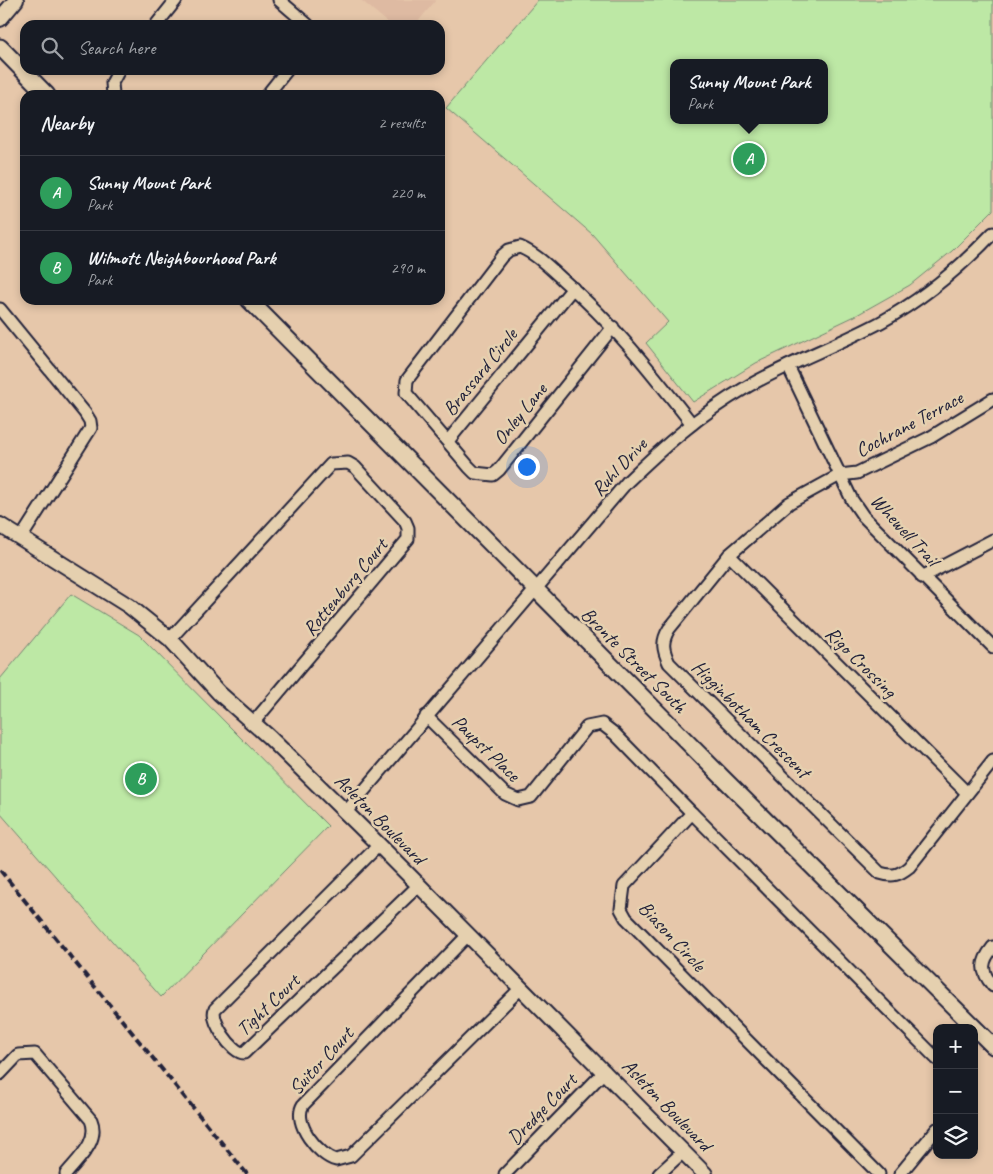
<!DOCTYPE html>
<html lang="en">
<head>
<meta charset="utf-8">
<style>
	body { margin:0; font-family:Caveat,sans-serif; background:#242831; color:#f1f3f6 }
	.controls { position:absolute; right:15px; bottom:15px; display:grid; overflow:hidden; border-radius:10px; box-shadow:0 2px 8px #0003 }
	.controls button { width:45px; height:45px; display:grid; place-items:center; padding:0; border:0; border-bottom:1px solid #363941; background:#171b24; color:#f1f3f6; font:25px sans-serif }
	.you { position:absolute; left:526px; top:466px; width:18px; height:18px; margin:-12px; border:4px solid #fff; border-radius:50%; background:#1a73e8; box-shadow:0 0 0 8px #1a73e833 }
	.badge { display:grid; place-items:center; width:32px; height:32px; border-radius:50%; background:#1f6fb2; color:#fff; font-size:16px; font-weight:700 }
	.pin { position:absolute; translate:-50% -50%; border:2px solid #fff; box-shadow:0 1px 5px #0006 }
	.popup { position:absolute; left:670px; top:59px; width:158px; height:65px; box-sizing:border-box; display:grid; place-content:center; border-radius:10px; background:#171b24; filter:drop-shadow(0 1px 4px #0005); font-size:16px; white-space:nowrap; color:#9ea1a6 }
	.popup b { font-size:19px; color:#f1f3f6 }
	.popup::after { content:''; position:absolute; left:50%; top:100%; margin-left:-10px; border:10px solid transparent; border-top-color:#171b24 }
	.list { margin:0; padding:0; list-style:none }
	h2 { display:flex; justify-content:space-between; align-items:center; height:65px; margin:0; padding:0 20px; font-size:21px }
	h2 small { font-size:16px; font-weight:400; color:#9ea1a6 }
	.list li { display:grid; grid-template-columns:32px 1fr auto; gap:15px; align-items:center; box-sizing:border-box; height:75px; padding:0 20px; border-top:1px solid #363941 }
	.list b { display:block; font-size:19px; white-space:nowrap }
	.list p { margin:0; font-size:16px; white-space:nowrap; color:#9ea1a6 }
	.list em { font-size:16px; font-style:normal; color:#9ea1a6 }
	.icon { flex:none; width:28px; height:28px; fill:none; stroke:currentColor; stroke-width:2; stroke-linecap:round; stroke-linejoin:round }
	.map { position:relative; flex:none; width:993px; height:1174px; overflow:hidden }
	.search { position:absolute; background:#171b24; box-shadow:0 2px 8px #0003; left:20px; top:20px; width:425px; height:55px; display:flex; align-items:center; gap:12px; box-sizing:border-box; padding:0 18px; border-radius:15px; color:#9ea1a6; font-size:19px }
	.panel { position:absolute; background:#171b24; box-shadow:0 2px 8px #0003; left:20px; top:90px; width:425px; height:215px; border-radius:15px }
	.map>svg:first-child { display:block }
	.built { fill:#debaa2 }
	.green { fill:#bde8a5; stroke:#708570; fill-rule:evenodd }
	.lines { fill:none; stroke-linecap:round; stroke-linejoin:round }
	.minor-casing { stroke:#22223b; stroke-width:15 }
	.tertiary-casing { stroke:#22223b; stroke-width:18 }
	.secondary-casing { stroke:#22223b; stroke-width:19 }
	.minor { stroke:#e5d0af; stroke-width:11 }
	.tertiary { stroke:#e5d0af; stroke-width:14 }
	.secondary { stroke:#e5d0af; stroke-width:15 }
	.rail { stroke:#22223b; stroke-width:4; stroke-dasharray:8 4; stroke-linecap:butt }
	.labels { text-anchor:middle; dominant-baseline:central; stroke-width:5; stroke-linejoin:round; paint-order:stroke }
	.street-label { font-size:20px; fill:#22223b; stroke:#e5d0af }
</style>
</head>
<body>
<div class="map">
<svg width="993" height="1174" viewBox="0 0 993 1174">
	<rect width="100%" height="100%" fill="#e6c7aa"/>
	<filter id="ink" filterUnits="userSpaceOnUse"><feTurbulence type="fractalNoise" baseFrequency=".02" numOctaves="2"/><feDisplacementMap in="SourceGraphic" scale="10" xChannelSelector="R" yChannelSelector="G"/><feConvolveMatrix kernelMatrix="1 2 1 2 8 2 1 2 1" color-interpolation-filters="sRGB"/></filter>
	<g filter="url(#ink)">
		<!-- built -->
		<path class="built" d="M 361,0 L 436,0 L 415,25 L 391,25 Z"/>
		<!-- green -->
		<g class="green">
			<path d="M 538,0 L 993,0 L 993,210 L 952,251 L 910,285 L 855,316 L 756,363 L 693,402 L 646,343 L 668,322 L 592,234 L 446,108 ZM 674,63 L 824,63 L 824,120 L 674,120 Z"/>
			<path d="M 71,594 L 139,635 L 328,826 L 161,997 L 0,813 L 0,679 Z"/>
		</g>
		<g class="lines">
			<!-- minor casing -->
			<g class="minor-casing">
				<g id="minor">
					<path d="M 279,0 L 308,25"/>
					<path d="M 156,25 L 176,0"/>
					<path d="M 113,95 L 112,83 L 119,70"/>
					<path d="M 267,95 L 287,70"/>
					<path d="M 0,309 L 85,413 L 90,421 L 91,428 L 21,538"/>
					<path d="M 613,327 L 499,470 L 493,475 L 475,473 L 469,467 L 406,393 L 407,380 L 502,256 L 509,250 L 520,247 C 536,254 549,267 562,279 C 614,324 650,370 692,424"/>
					<path d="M 788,366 L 852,500 L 863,516 L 993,647"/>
					<path d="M 993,399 L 931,437 L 857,473 L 840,475 L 789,503 L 729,555 L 669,629 C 661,642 663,650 669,663 L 880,873 C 893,877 899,875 909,867 L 993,761"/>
					<path d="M 448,441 L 573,288"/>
					<path d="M 729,555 L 967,793"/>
					<path d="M 922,577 L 993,540"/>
					<path d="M 170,639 L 331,464 L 348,463 L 355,467 L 405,521 L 408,528 L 408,539 L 253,723"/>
					<path d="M 426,716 L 505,794 L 518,800 L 531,797 L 587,727 L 602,724 L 615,734 L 692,813"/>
					<path d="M 345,813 L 627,482 C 663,447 700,414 745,388 C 788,363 836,346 881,322 C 923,299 960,268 993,233"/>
					<path d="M 379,845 L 215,1009 C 210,1021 232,1053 244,1053 L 418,886"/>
					<path d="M 467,936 L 303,1105 C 292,1123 319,1156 336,1160 L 351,1156 L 521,988"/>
					<path d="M 993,947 C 981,962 980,971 993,986"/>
					<path d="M 0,1074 L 18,1055 L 35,1054 L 91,1120 C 100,1141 78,1159 66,1174"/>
					<path d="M 505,1174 L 605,1071"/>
					<path d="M 659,1174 L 684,1151"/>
					<path d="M 879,1174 L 626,918 L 621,909 L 624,886 L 692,813 L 937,1059"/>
					<path d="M 900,1174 L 937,1129"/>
				</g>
			</g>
			<!-- tertiary casing -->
			<g class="tertiary-casing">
				<g id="tertiary">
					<path d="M 0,19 L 16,0"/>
					<path d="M 0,525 L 129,606 L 170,639 L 219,693 L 269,737 L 379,845 L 705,1174"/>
				</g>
			</g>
			<!-- secondary casing -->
			<g class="secondary-casing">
				<g id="secondary">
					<path d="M 0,47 L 47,95"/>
					<path d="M 249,300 L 722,777 L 993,1046"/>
				</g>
			</g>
			<!-- minor -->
			<use href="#minor" class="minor"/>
			<!-- tertiary -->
			<use href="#tertiary" class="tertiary"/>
			<!-- secondary -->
			<use href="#secondary" class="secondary"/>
			<!-- rail -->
			<path class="rail" d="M 0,870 L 247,1174"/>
		</g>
	</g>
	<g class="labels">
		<!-- street labels -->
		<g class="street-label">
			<text transform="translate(480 372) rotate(-51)">Brassard Circle</text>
			<text transform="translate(520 414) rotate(-51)">Onley Lane</text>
			<text transform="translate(909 424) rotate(-28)">Cochrane Terrace</text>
			<text transform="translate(619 467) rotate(-47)">Ruhl Drive</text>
			<text transform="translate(905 530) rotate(47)">Whewell Trail</text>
			<text transform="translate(345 587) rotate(-50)">Rottenburg Court</text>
			<text transform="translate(634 660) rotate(45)">Bronte Street South</text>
			<text transform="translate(861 662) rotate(45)">Rigo Crossing</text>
			<text transform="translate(751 719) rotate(45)">Higginbotham Crescent</text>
			<text transform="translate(486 748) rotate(44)">Paupst Place</text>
			<text transform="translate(380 819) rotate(45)">Asleton Boulevard</text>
			<text transform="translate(672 936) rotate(47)">Biason Circle</text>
			<text transform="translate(268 1005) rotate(-44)">Tight Court</text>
			<text transform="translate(321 1061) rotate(-47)">Suitor Court</text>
			<text transform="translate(667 1105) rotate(46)">Asleton Boulevard</text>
			<text transform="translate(542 1109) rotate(-46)">Dredge Court</text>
		</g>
	</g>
</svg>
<div class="controls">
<button>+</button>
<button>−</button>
<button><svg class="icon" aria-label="layers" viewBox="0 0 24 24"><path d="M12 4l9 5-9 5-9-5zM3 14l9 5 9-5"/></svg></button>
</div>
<div class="you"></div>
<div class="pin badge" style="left:749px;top:159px;background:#2e9e5b">A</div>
<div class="popup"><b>Sunny Mount Park</b>Park</div>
<div class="pin badge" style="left:141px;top:779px;background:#2e9e5b">B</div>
<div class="search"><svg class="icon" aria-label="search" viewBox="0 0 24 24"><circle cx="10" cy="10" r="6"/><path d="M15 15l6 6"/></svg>Search here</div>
<section class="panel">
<h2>Nearby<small>2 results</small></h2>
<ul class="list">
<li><span class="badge" style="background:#2e9e5b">A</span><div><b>Sunny Mount Park</b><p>Park</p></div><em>220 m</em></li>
<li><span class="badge" style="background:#2e9e5b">B</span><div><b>Wilmott Neighbourhood Park</b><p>Park</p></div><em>290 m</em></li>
</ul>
</section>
</div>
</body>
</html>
